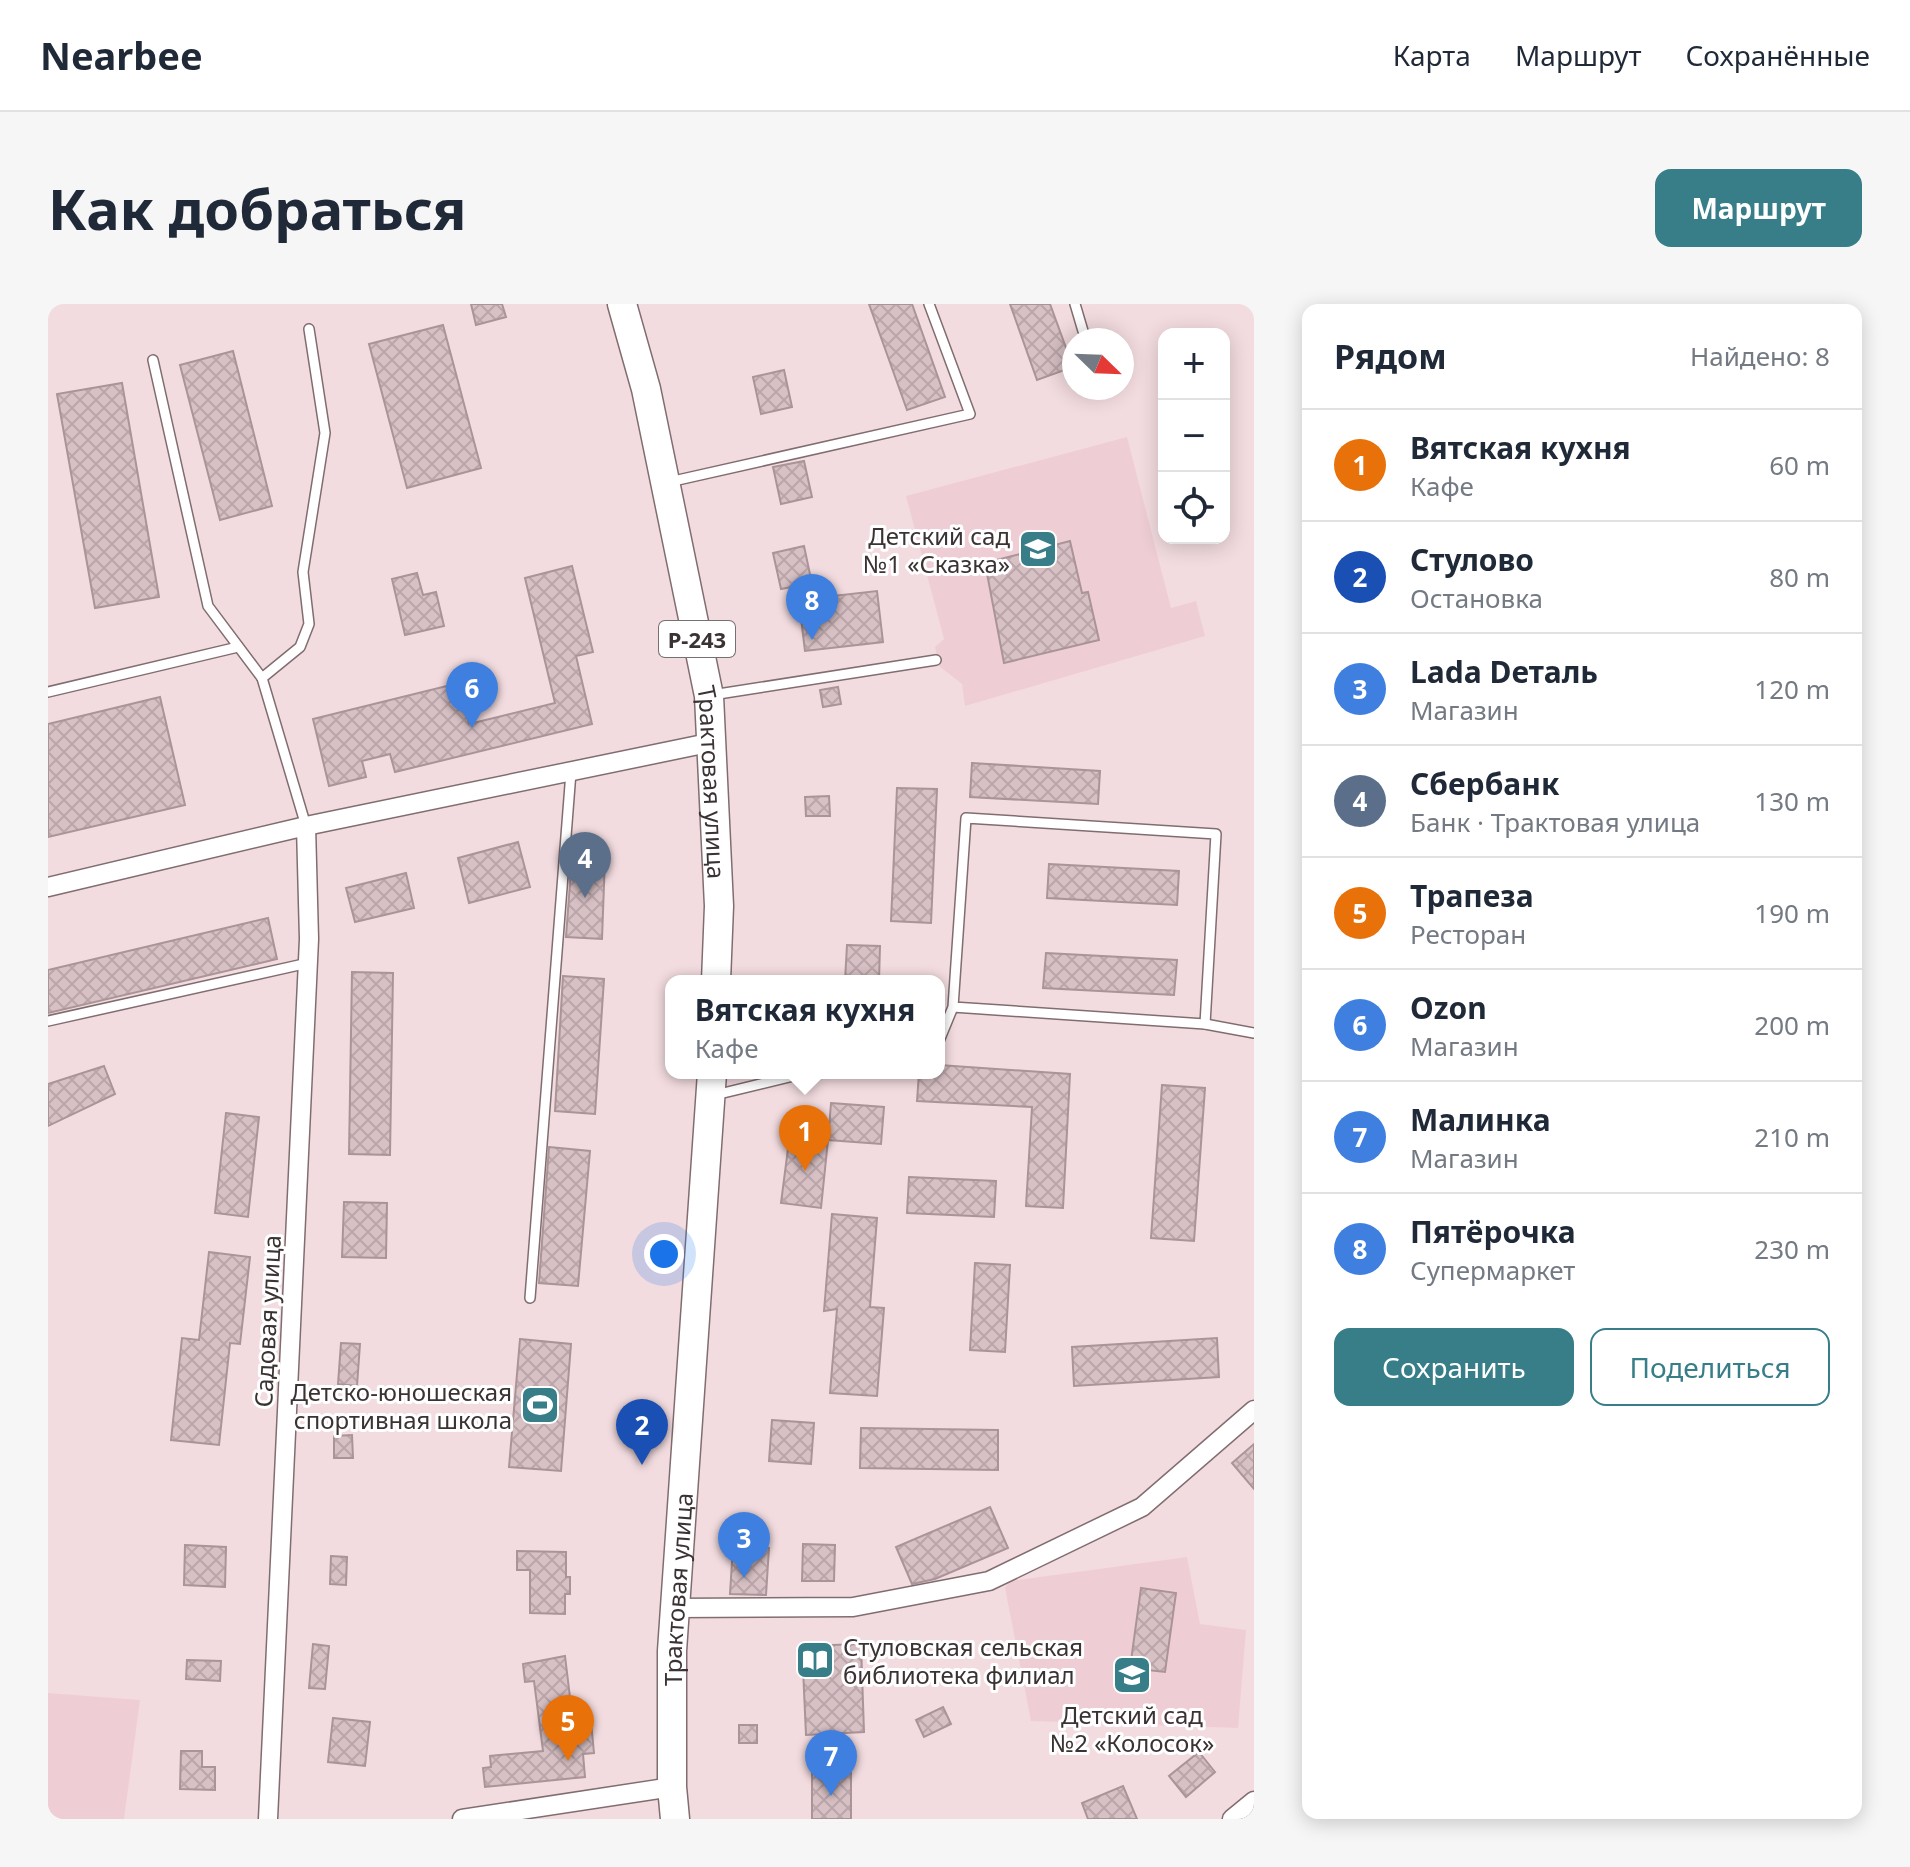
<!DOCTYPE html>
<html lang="ru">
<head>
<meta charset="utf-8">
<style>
	body { margin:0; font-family:"Noto Sans",sans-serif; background:#f6f6f7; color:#1f2937 }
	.controls { position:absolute; right:24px; top:24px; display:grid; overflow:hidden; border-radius:16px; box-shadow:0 4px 20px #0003 }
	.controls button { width:72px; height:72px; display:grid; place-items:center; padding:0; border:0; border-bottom:2px solid #e0e1e3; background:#fff; color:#1f2937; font:40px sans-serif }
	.compass { position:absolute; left:1014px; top:24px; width:72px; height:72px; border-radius:50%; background:#fff; box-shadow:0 4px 20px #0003; rotate:113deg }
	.you { position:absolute; left:616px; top:950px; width:28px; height:28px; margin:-20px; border:6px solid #fff; border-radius:50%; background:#1a73e8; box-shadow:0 0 0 12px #1a73e833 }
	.badge { display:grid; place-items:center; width:52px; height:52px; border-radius:50%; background:#377e88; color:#fff; font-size:26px; font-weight:700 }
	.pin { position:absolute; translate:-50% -66px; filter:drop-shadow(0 2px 4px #0008) }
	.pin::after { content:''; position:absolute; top:42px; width:28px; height:24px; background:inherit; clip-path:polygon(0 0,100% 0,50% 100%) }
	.popup { position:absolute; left:617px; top:671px; width:280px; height:104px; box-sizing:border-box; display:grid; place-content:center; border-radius:16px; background:#fff; filter:drop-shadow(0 2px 6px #0005); font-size:26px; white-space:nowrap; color:#747a83 }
	.popup b { font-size:30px; color:#1f2937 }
	.popup::after { content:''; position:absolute; left:50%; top:100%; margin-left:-16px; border:16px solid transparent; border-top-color:#fff }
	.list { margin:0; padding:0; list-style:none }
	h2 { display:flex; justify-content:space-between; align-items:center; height:104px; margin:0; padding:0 32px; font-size:34px }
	h2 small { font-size:26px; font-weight:400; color:#747a83 }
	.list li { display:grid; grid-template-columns:52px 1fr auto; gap:24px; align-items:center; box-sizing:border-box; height:112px; padding:0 32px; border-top:2px solid #e0e1e3 }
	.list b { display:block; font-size:30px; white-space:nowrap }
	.list p { margin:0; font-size:26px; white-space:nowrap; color:#747a83 }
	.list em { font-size:26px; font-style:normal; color:#747a83 }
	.actions { display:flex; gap:16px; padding:24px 32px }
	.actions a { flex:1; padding:18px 0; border:2px solid #377e88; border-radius:16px; text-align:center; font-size:28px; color:#377e88 }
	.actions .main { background:#377e88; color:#fff }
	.icon { flex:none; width:44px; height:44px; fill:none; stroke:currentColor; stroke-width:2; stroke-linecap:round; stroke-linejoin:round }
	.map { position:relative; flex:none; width:1206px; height:1515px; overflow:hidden; border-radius:16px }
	header { display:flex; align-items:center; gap:48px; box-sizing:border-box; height:112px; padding:0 40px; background:#fff; border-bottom:2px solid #e0e1e3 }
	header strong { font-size:38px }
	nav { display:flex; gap:44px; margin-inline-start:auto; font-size:28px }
	.intro { display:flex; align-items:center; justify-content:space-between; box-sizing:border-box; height:192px; padding:0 48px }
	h1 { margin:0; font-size:56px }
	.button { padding:20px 36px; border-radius:16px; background:#377e88; color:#fff; font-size:28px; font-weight:700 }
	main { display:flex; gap:48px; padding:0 48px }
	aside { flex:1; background:#fff; border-radius:16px; box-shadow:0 4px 20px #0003 }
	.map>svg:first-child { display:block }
	.built { fill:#eeced4 }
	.building { fill:url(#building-cross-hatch); stroke:#aa9498; stroke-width:2 }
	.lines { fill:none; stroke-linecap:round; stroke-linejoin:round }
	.service-casing { stroke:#816d70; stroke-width:12 }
	.minor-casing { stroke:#816d70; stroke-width:21 }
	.trunk-casing { stroke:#816d70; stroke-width:31 }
	.service { stroke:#fff; stroke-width:9 }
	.minor { stroke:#fff; stroke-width:18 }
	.trunk { stroke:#fff; stroke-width:28 }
	.labels { text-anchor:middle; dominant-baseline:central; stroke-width:6; stroke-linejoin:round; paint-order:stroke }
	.shield { fill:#fff; stroke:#767070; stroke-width:2 }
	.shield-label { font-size:22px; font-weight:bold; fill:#3b3233 }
	.poi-label { font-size:24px; fill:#3b3233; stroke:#fff; text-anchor:end }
	.street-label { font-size:24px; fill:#3b3233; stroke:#fff }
</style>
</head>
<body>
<header>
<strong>Nearbee</strong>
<nav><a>Карта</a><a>Маршрут</a><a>Сохранённые</a></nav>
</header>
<div class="intro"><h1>Как добраться</h1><a class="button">Маршрут</a></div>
<main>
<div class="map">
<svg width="1206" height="1515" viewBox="0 0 1206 1515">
	<defs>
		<pattern id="building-cross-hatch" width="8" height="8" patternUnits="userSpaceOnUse" patternTransform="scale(2)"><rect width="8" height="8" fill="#d8c1c5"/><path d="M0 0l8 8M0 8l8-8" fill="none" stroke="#baa6aa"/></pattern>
	</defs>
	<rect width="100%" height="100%" fill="#f3dce0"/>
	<!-- built -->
	<g class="built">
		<path d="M 1079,133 L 1123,304 L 1148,297 L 1157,332 L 917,402 L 914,380 L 891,362 L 887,343 L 896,335 L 858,192 Z"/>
		<path d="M 1139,1253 L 1152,1320 L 1198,1326 L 1190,1424 L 983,1417 L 957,1284 L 962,1277 Z"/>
		<path d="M 0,1389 L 92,1396 L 76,1515 L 0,1515 Z"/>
	</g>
	<!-- building -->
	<g class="building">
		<path d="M 423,0 L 454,0 L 458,13 L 428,21 Z"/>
		<path d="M 821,0 L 864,0 L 897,93 L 859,106 Z"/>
		<path d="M 962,0 L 1002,0 L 1025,63 L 989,76 Z"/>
		<path d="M 395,21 L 433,164 L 359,184 L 321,40 Z"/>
		<path d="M 185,47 L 224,202 L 172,216 L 132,61 Z"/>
		<path d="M 736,66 L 744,103 L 713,110 L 705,73 Z"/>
		<path d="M 74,79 L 111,293 L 47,304 L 9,90 Z"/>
		<path d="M 756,157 L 764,193 L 733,200 L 725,163 Z"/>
		<path d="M 1022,237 L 1034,289 L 1040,288 L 1051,336 L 956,359 L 937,259 Z"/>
		<path d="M 756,242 L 767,294 L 829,287 L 835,338 L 757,347 L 749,282 L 733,285 L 725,249 Z"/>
		<path d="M 524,262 L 545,348 L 528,352 L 544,420 L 347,468 L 342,450 L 314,457 L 318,473 L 281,482 L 265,415 L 411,379 L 421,420 L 507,399 L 477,274 Z"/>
		<path d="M 369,269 L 375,291 L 388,288 L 396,322 L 357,331 L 344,275 Z"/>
		<path d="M 790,383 L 793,400 L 775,403 L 772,386 Z"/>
		<path d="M 112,393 L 137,501 L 0,533 L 0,420 Z"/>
		<path d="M 924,459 L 1052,467 L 1050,500 L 922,493 Z"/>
		<path d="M 849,484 L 889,485 L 883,619 L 843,617 Z"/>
		<path d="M 781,492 L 782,512 L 758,512 L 757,493 Z"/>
		<path d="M 470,538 L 482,583 L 421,599 L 410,554 Z"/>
		<path d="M 524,553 L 557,554 L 554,635 L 518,633 Z"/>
		<path d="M 1001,560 L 1131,567 L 1129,601 L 999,594 Z"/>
		<path d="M 358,569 L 366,604 L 307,618 L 298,584 Z"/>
		<path d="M 220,614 L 229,655 L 0,709 L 0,666 Z"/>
		<path d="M 799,641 L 832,642 L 831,677 L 797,677 Z"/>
		<path d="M 998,649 L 1129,656 L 1126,691 L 995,684 Z"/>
		<path d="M 304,668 L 345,669 L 342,851 L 301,850 Z"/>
		<path d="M 515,672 L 556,675 L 547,810 L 507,807 Z"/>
		<path d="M 891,761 L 1022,770 L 1015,904 L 978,902 L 984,803 L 869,797 L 871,769 L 891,769 Z"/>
		<path d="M 56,762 L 67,790 L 0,822 L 0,780 Z"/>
		<path d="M 1114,781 L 1157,784 L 1146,937 L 1103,934 Z"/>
		<path d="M 783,799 L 836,803 L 833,840 L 780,836 Z"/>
		<path d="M 178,809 L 211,813 L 200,913 L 167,909 Z"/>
		<path d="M 742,829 L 780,836 L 773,904 L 733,899 Z"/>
		<path d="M 501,843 L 542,847 L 530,982 L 491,979 Z"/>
		<path d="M 861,873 L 948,877 L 946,913 L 859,909 Z"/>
		<path d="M 296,898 L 339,899 L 338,954 L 294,953 Z"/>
		<path d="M 784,910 L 829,914 L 822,1003 L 836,1004 L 829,1092 L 782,1089 L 789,1005 L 776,1007 Z"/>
		<path d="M 161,948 L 202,953 L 192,1040 L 182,1039 L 171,1141 L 123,1136 L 134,1034 L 151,1036 Z"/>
		<path d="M 927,959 L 962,961 L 957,1048 L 922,1046 Z"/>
		<path d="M 1169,1034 L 1171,1073 L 1026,1082 L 1024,1043 Z"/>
		<path d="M 472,1035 L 523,1040 L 513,1167 L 461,1163 Z"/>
		<path d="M 293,1039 L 312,1040 L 309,1082 L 290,1080 Z"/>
		<path d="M 724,1116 L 766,1119 L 763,1160 L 721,1157 Z"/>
		<path d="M 813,1124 L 950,1126 L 950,1166 L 812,1164 Z"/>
		<path d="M 304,1131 L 305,1154 L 286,1154 L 286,1132 Z"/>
		<path d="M 1206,1140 L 1206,1185 L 1184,1159 Z"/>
		<path d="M 942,1203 L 960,1244 L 887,1275 L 864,1280 L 848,1243 Z"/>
		<path d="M 755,1240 L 787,1241 L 786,1277 L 754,1277 Z"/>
		<path d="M 137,1241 L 178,1243 L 177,1283 L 136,1281 Z"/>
		<path d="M 685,1242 L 721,1244 L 718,1291 L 682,1290 Z"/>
		<path d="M 469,1247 L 518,1248 L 518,1273 L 522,1273 L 522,1290 L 517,1290 L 517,1310 L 482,1309 L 482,1266 L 469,1266 Z"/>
		<path d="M 283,1252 L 299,1253 L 298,1281 L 282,1280 Z"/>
		<path d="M 1093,1284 L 1128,1289 L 1117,1368 L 1082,1364 Z"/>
		<path d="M 265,1340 L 281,1342 L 277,1385 L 261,1384 Z"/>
		<path d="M 813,1340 L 816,1428 L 758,1431 L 754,1342 Z"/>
		<path d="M 517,1352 L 525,1418 L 543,1417 L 546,1449 L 535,1450 L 537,1473 L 437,1483 L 435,1464 L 443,1463 L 442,1452 L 495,1447 L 486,1377 L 477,1378 L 475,1360 Z"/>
		<path d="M 139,1356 L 173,1357 L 172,1377 L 138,1375 Z"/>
		<path d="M 895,1403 L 903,1420 L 876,1433 L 868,1416 Z"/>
		<path d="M 285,1414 L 322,1418 L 317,1462 L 280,1458 Z"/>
		<rect x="691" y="1421" width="18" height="18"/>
		<path d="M 133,1447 L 154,1447 L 154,1463 L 167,1463 L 167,1486 L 132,1485 Z"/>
		<path d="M 1151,1448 L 1167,1468 L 1138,1493 L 1121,1472 Z"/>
		<rect x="764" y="1469" width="39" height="46"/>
		<path d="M 1075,1482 L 1089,1515 L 1040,1515 L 1034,1499 Z"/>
	</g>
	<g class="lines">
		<!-- service casing -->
		<g class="service-casing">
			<g id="service">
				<path d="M 1027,0 L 1035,27"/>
				<path d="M 105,56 L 160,302 L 214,374"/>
				<path d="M 621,178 L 922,110 L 881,0"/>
				<path d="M 0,388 L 190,343"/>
				<path d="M 664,391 L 888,356"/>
				<path d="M 258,522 L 214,374 L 252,343 L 261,320 L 255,268 L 277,129 L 261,25"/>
				<path d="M 0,717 L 260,659"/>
				<path d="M 1157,720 L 1206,729"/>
				<path d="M 891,737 L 905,703 L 918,514 L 1168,530 L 1157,720 L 905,703"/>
				<path d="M 667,791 L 758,769"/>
				<path d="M 482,994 L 523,468"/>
			</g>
		</g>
		<!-- minor casing -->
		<g class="minor-casing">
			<g id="minor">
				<path d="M 0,583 L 258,522 L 665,438"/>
				<path d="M 626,1304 L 805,1303 L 941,1277 L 1094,1203 L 1206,1106"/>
				<path d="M 220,1515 L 261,635 L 258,522"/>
				<path d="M 414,1515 L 624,1483"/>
				<path d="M 1184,1515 L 1206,1497"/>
			</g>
		</g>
		<!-- trunk casing -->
		<g class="trunk-casing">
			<g id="trunk">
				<path id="s1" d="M 574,0 L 598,85 L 661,392 L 671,602 L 668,677"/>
				<path id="s2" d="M 627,1515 L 624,1483 L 624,1347 L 664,769"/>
			</g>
		</g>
		<!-- service -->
		<use href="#service" class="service"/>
		<!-- minor -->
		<use href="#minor" class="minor"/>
		<!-- trunk -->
		<use href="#trunk" class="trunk"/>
	</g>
	<!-- icons -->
	<defs>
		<g id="school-square" transform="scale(2)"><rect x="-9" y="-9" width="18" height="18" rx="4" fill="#377e88" stroke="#fff"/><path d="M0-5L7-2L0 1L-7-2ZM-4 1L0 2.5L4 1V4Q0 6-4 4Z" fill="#fff"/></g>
		<g id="stadium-square" transform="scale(2)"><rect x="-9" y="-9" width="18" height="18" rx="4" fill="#377e88" stroke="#fff"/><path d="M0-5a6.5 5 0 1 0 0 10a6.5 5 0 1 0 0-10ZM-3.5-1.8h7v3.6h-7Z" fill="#fff"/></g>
		<g id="library-square" transform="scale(2)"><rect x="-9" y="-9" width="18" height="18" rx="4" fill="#377e88" stroke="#fff"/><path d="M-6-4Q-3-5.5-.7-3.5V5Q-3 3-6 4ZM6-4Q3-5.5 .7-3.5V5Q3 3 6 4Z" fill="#fff"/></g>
	</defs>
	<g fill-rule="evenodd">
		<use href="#school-square" x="990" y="245"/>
		<use href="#stadium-square" x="492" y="1101"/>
		<use href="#library-square" x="767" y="1356"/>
		<use href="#school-square" x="1084" y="1371"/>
	</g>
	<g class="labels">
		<!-- shield labels -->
		<rect class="shield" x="611" y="317" width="76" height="36" rx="6"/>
		<g class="shield-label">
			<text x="649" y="335">Р-243</text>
		</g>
		<!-- poi labels -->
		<g class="poi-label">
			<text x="962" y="231">Детский сад<tspan x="962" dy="28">№1 «Сказка»</tspan></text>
			<text x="464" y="1087">Детско-юношеская<tspan x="464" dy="28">спортивная школа</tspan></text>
			<text x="795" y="1342" text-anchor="start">Стуловская сельская<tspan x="795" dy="28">библиотека филиал</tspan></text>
			<text x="1084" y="1410" text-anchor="middle">Детский сад<tspan x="1084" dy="28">№2 «Колосок»</tspan></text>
		</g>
		<!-- street labels -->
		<g class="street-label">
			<text stroke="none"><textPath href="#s1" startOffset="488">Трактовая улица</textPath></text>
			<text transform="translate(219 1017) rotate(-87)">Садовая улица</text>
			<text stroke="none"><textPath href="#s2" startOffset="230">Трактовая улица</textPath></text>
		</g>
	</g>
</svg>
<div class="controls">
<button>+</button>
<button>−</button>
<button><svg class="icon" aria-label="locate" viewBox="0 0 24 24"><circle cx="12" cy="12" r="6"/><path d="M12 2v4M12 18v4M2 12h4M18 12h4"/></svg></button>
</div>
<svg class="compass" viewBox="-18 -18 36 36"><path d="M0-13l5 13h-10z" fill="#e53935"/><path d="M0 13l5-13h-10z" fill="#747a83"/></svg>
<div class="you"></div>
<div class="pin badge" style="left:757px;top:867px;background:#e8710a">1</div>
<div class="popup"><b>Вятская кухня</b>Кафе</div>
<div class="pin badge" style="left:594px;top:1161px;background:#1a4fb4">2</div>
<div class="pin badge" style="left:696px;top:1274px;background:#3f7fe0">3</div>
<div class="pin badge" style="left:537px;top:594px;background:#5c6f8a">4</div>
<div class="pin badge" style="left:520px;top:1457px;background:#e8710a">5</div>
<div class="pin badge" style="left:424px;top:424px;background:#3f7fe0">6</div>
<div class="pin badge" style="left:783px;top:1492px;background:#3f7fe0">7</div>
<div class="pin badge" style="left:764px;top:336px;background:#3f7fe0">8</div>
</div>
<aside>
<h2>Рядом<small>Найдено: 8</small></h2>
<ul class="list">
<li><span class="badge" style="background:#e8710a">1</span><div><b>Вятская кухня</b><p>Кафе</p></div><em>60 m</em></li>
<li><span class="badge" style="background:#1a4fb4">2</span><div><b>Стулово</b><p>Остановка</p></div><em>80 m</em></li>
<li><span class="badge" style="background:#3f7fe0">3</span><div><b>Lada Dеталь</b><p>Магазин</p></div><em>120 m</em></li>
<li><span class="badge" style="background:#5c6f8a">4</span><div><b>Сбербанк</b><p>Банк · Трактовая улица</p></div><em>130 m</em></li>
<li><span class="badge" style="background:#e8710a">5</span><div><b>Трапеза</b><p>Ресторан</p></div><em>190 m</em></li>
<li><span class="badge" style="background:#3f7fe0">6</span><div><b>Ozon</b><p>Магазин</p></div><em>200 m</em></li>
<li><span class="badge" style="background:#3f7fe0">7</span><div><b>Малинка</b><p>Магазин</p></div><em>210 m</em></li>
<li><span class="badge" style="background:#3f7fe0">8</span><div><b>Пятёрочка</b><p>Супермаркет</p></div><em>230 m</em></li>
</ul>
<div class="actions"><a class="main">Сохранить</a><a>Поделиться</a></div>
</aside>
</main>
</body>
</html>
